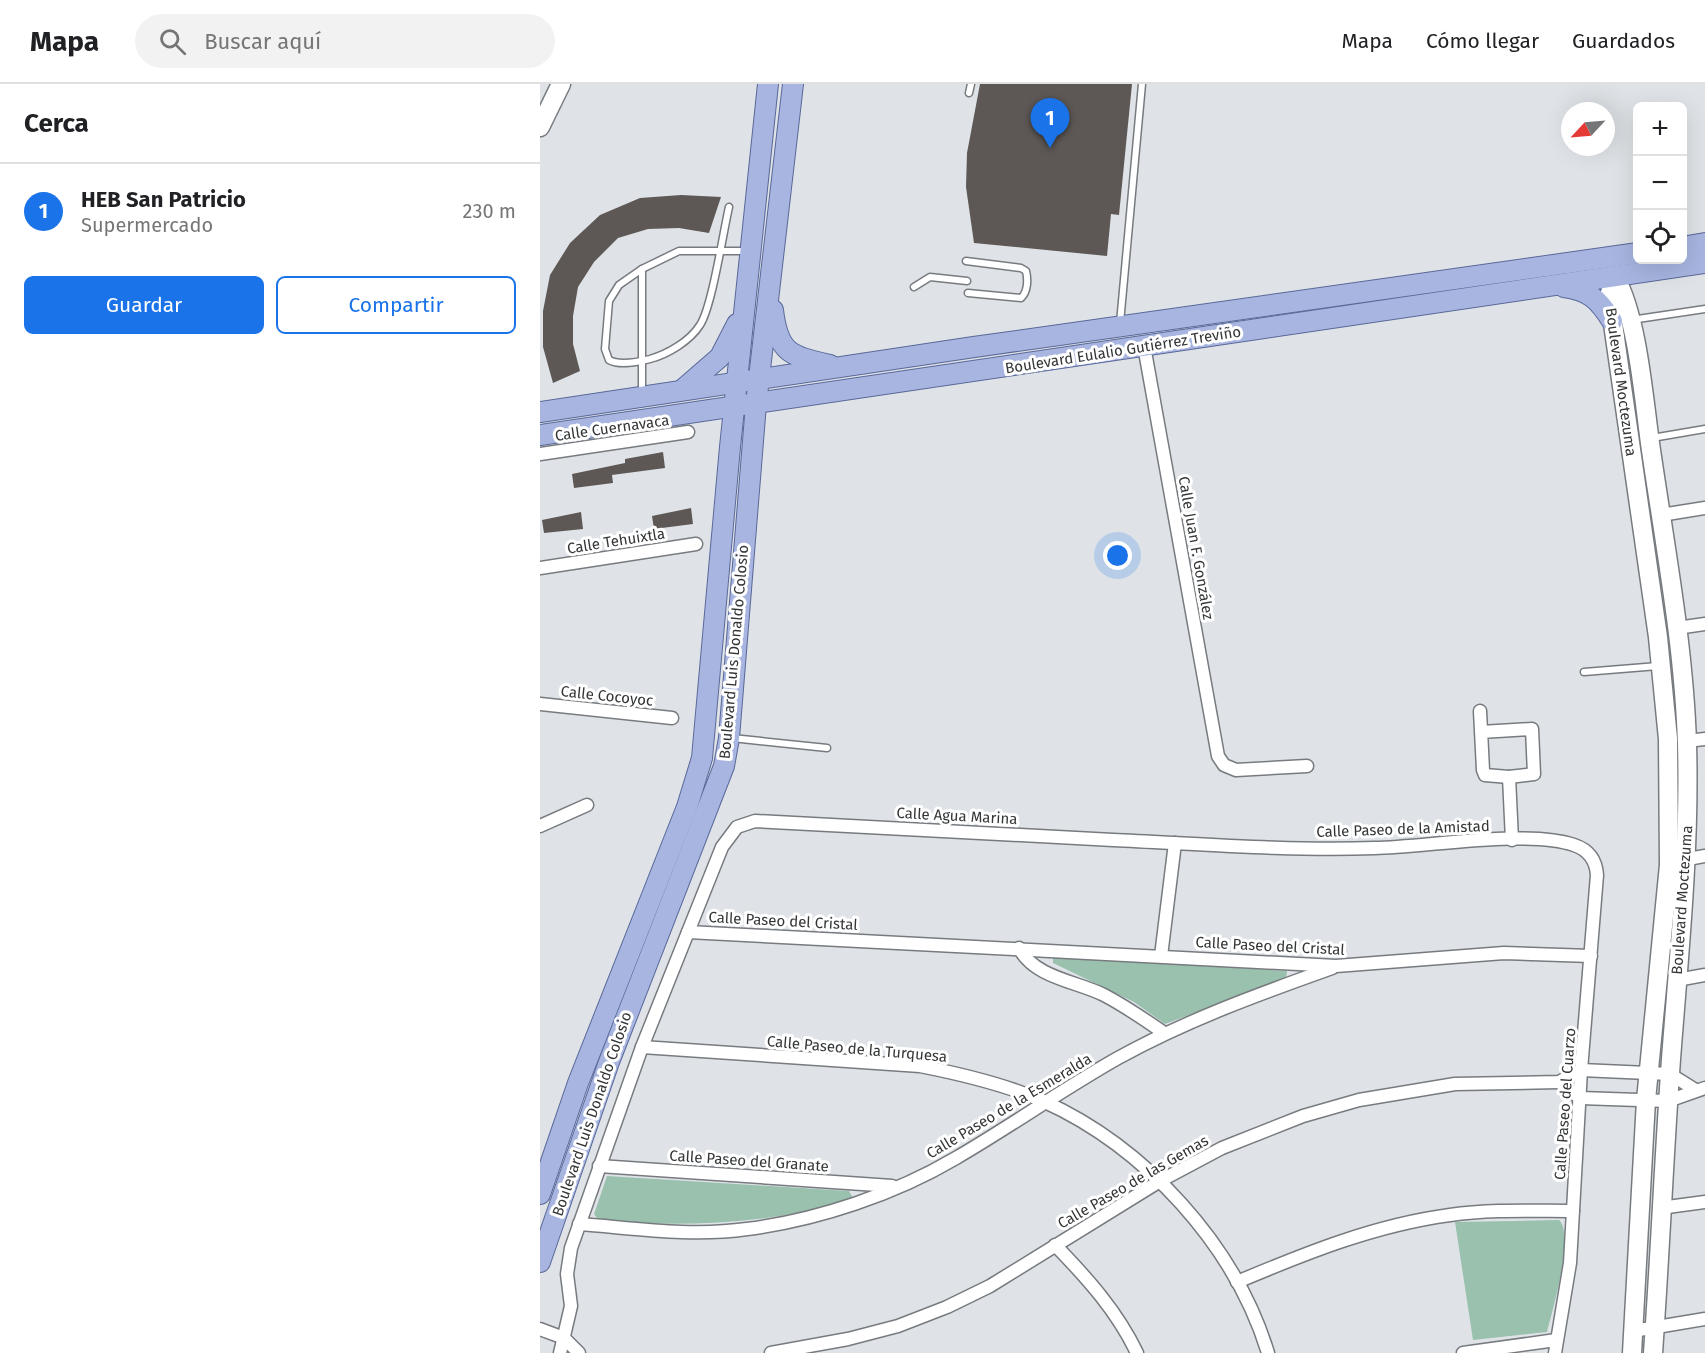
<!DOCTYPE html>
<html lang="es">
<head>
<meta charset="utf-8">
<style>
	body { margin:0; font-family:"Fira Sans",sans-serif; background:#f2f2f2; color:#202124 }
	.controls { position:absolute; right:18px; top:18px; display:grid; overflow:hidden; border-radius:9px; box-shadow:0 6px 24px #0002 }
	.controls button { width:54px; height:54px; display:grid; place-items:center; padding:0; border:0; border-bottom:2px solid #e0e0e0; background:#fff; color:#202124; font:30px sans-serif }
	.compass { position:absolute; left:1021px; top:18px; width:54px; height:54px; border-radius:50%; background:#fff; box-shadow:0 6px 24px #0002; rotate:244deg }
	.you { position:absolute; left:578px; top:472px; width:21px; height:21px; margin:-15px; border:4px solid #fff; border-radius:50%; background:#1a73e8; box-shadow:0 0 0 9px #1a73e833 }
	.badge { display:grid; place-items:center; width:39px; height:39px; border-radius:50%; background:#1a73e8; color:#fff; font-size:20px; font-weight:700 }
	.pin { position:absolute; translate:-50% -50px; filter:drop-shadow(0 2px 3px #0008) }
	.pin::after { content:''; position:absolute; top:32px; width:21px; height:18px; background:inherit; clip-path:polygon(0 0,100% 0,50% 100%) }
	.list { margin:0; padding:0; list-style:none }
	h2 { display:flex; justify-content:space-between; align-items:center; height:78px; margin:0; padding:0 24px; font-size:26px }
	h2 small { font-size:20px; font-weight:400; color:#757577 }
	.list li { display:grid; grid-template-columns:39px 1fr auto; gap:18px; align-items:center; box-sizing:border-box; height:96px; padding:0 24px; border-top:2px solid #e0e0e0 }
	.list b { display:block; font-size:22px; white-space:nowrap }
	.list p { margin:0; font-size:20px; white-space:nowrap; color:#757577 }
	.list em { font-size:20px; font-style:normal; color:#757577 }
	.actions { display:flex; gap:12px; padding:18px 24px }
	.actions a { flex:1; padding:14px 0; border:2px solid #1a73e8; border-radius:9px; text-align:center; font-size:21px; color:#1a73e8 }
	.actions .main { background:#1a73e8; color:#fff }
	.icon { flex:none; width:33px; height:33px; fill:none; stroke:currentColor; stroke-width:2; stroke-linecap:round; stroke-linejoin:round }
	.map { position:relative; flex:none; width:1165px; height:1269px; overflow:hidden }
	header { display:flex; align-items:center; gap:36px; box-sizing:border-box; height:84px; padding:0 30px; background:#fff; border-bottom:2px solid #e0e0e0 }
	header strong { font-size:28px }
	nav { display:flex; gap:33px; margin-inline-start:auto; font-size:21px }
	.search { width:420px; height:54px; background:#f2f2f2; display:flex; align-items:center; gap:15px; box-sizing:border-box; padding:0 21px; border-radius:33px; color:#757577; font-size:22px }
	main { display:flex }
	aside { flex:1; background:#fff }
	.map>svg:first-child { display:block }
	.green { fill:#99c1ae }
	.building { fill:#5d5855 }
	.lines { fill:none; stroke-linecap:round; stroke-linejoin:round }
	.lane-casing { stroke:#777b7f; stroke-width:9 }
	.street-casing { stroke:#777b7f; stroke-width:15 }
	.secondary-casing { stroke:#777b7f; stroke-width:21 }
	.primary-casing { stroke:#596898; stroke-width:22 }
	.lane { stroke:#fff; stroke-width:6 }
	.street { stroke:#fff; stroke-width:12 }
	.secondary { stroke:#fff; stroke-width:18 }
	.primary { stroke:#a7b5e0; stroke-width:20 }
	.labels { text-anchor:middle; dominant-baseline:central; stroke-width:6; stroke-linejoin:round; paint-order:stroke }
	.street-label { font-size:15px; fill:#333536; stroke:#fff }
</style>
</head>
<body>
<header>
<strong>Mapa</strong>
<div class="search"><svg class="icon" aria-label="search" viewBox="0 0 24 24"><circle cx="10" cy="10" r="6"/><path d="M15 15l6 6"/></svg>Buscar aquí</div>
<nav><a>Mapa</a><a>Cómo llegar</a><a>Guardados</a></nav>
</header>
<main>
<aside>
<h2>Cerca<small></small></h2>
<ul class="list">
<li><span class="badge">1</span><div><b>HEB San Patricio</b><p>Supermercado</p></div><em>230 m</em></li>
</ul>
<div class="actions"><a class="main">Guardar</a><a>Compartir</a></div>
</aside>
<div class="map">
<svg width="1165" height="1269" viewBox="0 0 1165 1269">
	<rect width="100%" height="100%" fill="#dfe3e7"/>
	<!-- green -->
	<g class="green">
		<path d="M 513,873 L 747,887 L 746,895 L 625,940 L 594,918 L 513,879 Z"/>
		<path d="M 67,1092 L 309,1107 L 313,1114 C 235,1141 140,1143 59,1137 L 54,1130 Z"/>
		<path d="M 1019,1136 C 1035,1150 1012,1228 1007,1248 L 933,1256 L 915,1138 Z"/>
	</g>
	<!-- building -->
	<g class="building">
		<path d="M 440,0 L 592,0 L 579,131 L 571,130 L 567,172 L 434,159 L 426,103 L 427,69 Z"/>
		<path d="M 141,111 L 181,113 L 169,149 L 139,144 L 108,145 L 78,154 L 54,178 L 38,203 L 33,232 L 33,260 L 40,287 L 13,299 L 3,263 L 3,227 L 10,191 L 30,159 L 60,131 L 100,114 Z"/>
		<path d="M 123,368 L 125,384 L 72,391 L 73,399 L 34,404 L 32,390 L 85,379 L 85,375 Z"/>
		<path d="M 151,424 L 153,440 L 114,445 L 112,432 Z"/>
		<path d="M 41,428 L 43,445 L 4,449 L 2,436 Z"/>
	</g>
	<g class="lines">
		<!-- lane casing -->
		<g class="lane-casing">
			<g id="lane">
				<path d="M 429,9 L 431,0"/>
				<path d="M 189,123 C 183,149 172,223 160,241 C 150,257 128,270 110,275 C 98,278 80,282 69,276 L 65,265 L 69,217 L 79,201 L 102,185 L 139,167 L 206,167"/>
				<path d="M 426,177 L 481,184 L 486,187 C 488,195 488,208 481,214 L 428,209"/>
				<path d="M 102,185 L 102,310"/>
				<path d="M 374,203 L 390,193 L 427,197"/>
				<path d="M 1091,236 L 1165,225"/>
				<path d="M 580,239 L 602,0"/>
				<path d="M 1112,354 L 1165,345"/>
				<path d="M 1044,588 L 1118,582"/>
				<path d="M 192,654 L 287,664"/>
			</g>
		</g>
		<!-- street casing -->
		<g class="street-casing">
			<g id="street">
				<path d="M 604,262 L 678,672 L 684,681 L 696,686 L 767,682"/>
				<path d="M 0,370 L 148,348"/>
				<path d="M 1121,431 L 1165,424"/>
				<path d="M 0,484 L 156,460"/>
				<path d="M 1137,544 L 1165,540"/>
				<path d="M 0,620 L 132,634"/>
				<path d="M 940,627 L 943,686 L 945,691 L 969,693 L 994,690 L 992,645 L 941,648"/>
				<path d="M 1147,657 L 1165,655"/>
				<path d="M 969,693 L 972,756"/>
				<path d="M 0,742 L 47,721"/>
				<path d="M 1148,775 L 1165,772"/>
				<path d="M 148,848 L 796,882 L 964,869 L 1051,872"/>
				<path d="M 479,864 C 495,894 536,897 564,911 C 585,922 604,935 624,949"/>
				<path d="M 621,872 L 635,759"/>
				<path d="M 1137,896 L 1165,891"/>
				<path d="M 102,963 L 380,982 C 421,990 464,1000 503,1017 C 605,1063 695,1161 728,1269"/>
				<path d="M 1019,998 L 1040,1014 L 1128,1017 L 1165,1004"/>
				<path d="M 59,1082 L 352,1102"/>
				<path d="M 1120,1124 L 1165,1118"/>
				<path d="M 39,1140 C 94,1144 151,1153 207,1145 C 278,1136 355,1110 416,1074 C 471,1042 523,1005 578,974 C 647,936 719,910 792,884"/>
				<path d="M 515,1161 C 547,1194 577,1227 597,1269"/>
				<path d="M 697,1198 C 766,1169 835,1141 910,1131 C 950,1125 992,1127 1033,1127"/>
				<path d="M 0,1245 L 24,1254 L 39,1269"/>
				<path d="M 1093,1247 L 1165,1235"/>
				<path d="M 20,1269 L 31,1222 L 27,1190 L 31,1164 L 102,963 L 182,763 L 197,743 L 215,737 C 334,743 453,749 573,756 C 660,760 748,767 835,764 C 887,763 988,745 1034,761 C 1049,766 1056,776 1057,791 L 1041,986 L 1030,1179 L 1015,1269"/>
				<path d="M 231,1269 L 308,1255 L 358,1242 L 407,1223 L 450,1202 L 620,1097 L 682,1064 L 763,1032 L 819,1016 L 915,1000 L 1019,998 L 1041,986 L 1130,990 L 1154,1005"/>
				<path d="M 923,1269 L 1016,1256"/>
			</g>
		</g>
		<!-- secondary casing -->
		<g class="secondary-casing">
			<g id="secondary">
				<path d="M 0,43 L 21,0"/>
				<path d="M 1075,193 C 1099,236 1104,322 1112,373 C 1126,468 1144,564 1147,660 C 1150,765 1139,870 1131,975 C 1124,1073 1120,1171 1113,1269"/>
				<path d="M 1075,193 L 1069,212 L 1118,553 L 1128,655 L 1129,781 L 1106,1016 L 1092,1269"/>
			</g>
		</g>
		<!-- primary casing -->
		<g class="primary-casing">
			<g id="primary">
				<path d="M 1142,163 L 1165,159"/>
				<path d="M 1024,203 C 1049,206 1059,216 1072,237"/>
				<path d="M 233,226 C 238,270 251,272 290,281"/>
				<path d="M 142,306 L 180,273 L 197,240"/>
				<path d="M 0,328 L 434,263 L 1098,169"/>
				<path d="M 0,351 L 1165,179"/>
				<path d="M 0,1110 L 38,999 L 147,723 L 162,674 L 190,363 L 228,0"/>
				<path d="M 0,1178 L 69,978 L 184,682 L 189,654 L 216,320 L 253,0"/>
			</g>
		</g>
		<!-- lane -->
		<use href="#lane" class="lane"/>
		<!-- street -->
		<use href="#street" class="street"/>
		<!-- secondary -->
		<use href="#secondary" class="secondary"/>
		<!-- primary -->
		<use href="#primary" class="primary"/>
	</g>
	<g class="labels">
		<!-- street labels -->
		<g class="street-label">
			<text transform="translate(583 266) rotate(-9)">Boulevard Eulalio Gutiérrez Treviño</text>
			<text transform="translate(1081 298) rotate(82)">Boulevard Moctezuma</text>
			<text transform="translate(72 344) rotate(-8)">Calle Cuernavaca</text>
			<text transform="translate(76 457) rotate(-9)">Calle Tehuixtla</text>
			<text transform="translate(656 464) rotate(80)">Calle Juan F. González</text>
			<text transform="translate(194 568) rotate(-85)">Boulevard Luis Donaldo Colosio</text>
			<text transform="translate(67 612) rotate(6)">Calle Cocoyoc</text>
			<text transform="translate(417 732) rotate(3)">Calle Agua Marina</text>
			<text transform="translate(863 745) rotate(-2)">Calle Paseo de la Amistad</text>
			<text transform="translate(1142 816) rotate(-86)">Boulevard Moctezuma</text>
			<text transform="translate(243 837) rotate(3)">Calle Paseo del Cristal</text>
			<text transform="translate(730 862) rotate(3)">Calle Paseo del Cristal</text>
			<text transform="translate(317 965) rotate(5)">Calle Paseo de la Turquesa</text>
			<text transform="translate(1025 1020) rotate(-86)">Calle Paseo del Cuarzo</text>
			<text transform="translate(469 1022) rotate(-31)">Calle Paseo de la Esmeralda</text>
			<text transform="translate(52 1030) rotate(-71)">Boulevard Luis Donaldo Colosio</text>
			<text transform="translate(209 1077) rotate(4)">Calle Paseo del Granate</text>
			<text transform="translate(593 1098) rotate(-30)">Calle Paseo de las Gemas</text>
		</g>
	</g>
</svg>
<div class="controls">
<button>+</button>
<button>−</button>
<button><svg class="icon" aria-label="locate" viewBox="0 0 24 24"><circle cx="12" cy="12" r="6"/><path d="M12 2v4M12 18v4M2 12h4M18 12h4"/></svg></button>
</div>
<svg class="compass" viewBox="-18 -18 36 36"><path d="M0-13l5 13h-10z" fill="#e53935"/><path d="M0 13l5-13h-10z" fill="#757577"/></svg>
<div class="you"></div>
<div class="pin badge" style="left:510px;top:64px">1</div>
</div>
</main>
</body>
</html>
